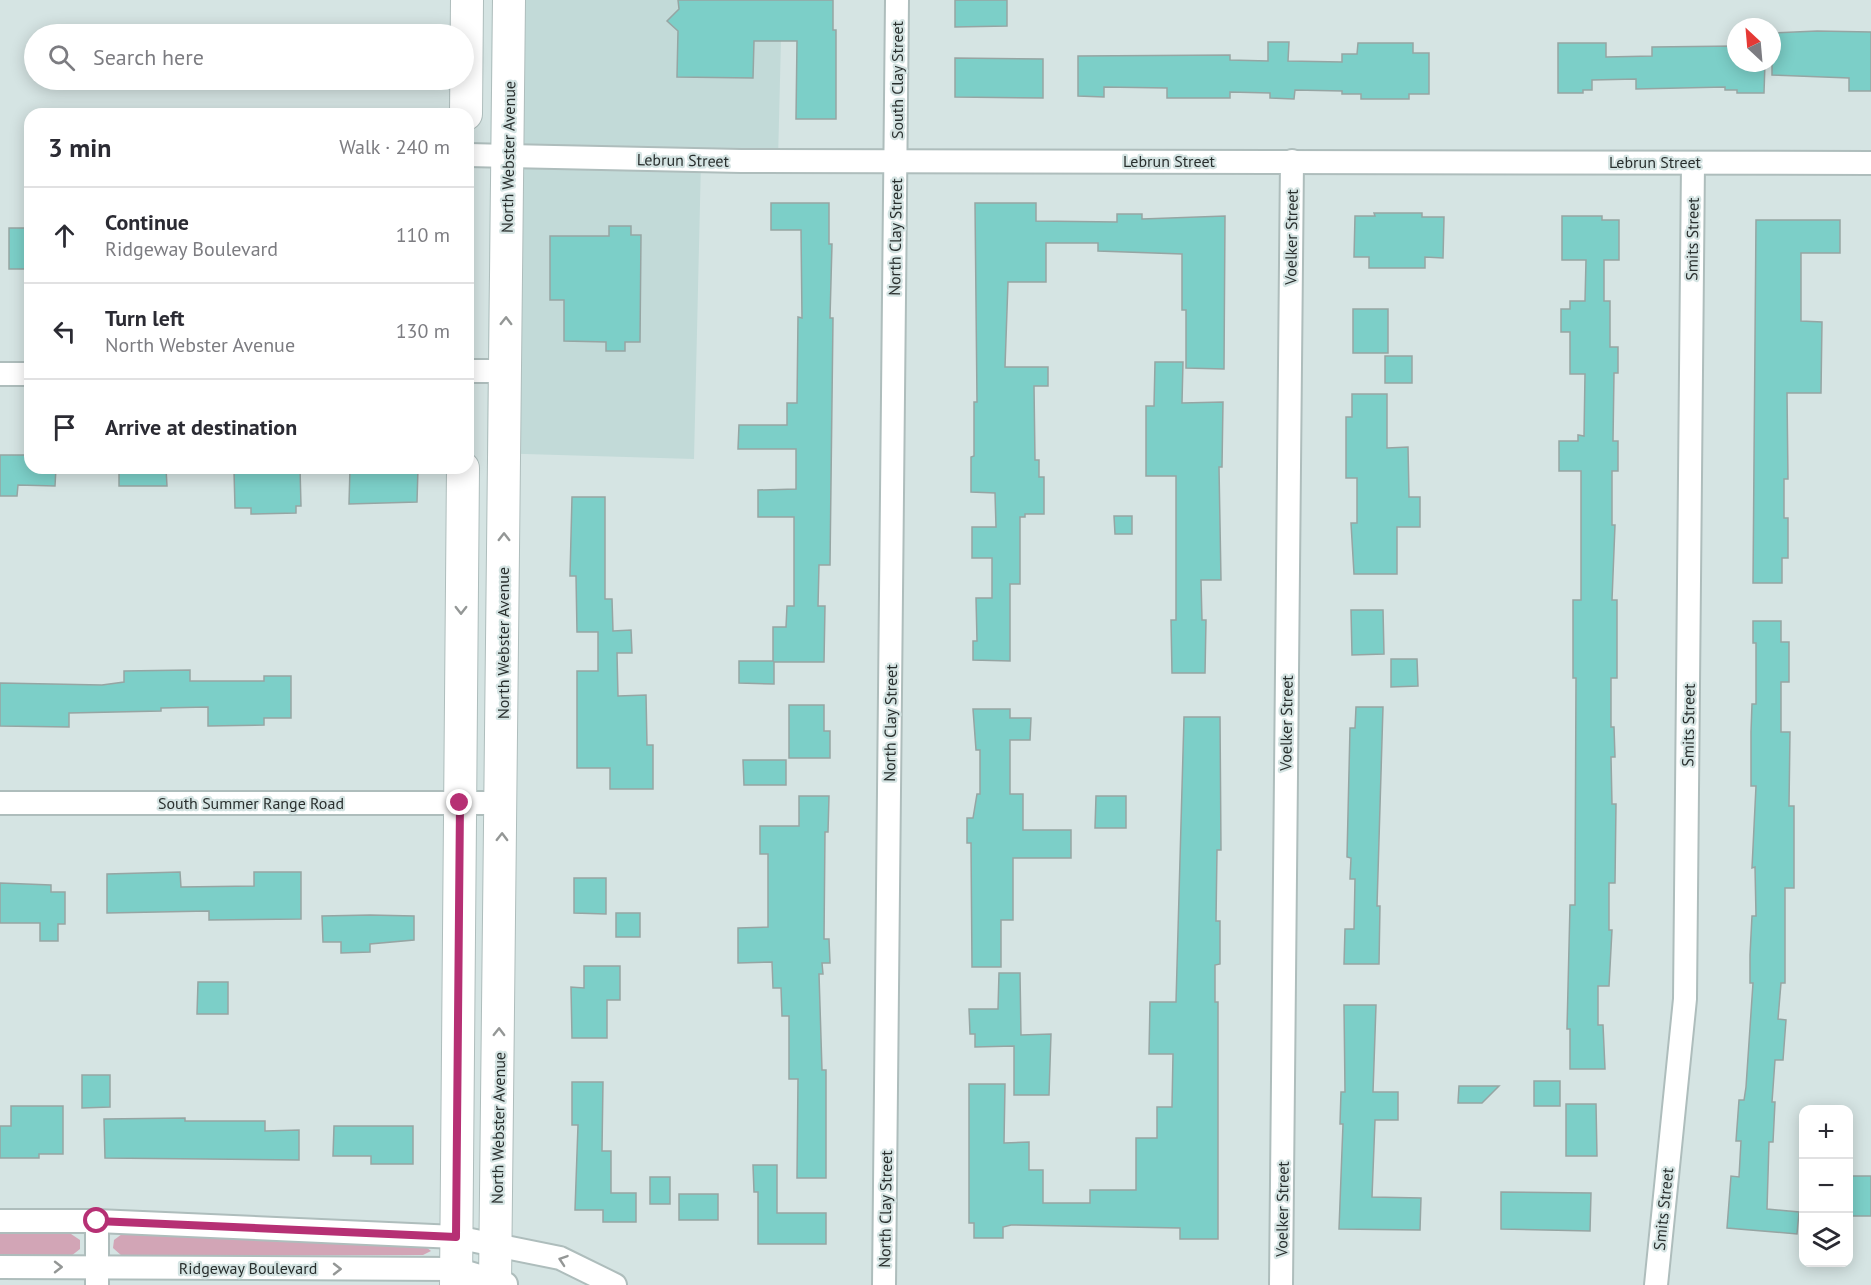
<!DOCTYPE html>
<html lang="en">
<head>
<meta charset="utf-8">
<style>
	body { margin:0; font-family:"PT Sans",sans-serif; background:#f2f2f3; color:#2b2b33 }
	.controls { position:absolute; right:18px; bottom:18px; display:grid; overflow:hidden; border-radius:12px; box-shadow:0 3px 15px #0003 }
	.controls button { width:54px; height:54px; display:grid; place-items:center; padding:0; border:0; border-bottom:2px solid #e1e1e2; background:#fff; color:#2b2b33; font:30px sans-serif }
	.compass { position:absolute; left:1727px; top:18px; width:54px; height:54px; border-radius:50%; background:#fff; box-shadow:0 3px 15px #0003; rotate:334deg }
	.stop { position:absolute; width:18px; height:18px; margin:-14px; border:4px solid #b63074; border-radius:50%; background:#fff }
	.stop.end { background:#b63074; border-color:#fff; box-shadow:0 2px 6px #0008 }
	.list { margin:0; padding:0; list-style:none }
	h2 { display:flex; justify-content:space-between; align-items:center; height:78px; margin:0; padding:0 24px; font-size:26px }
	h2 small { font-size:20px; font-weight:400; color:#7c7c81 }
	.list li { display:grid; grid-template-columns:39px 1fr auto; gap:18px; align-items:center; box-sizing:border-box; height:96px; padding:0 24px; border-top:2px solid #e1e1e2 }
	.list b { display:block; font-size:22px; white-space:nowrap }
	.list p { margin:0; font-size:20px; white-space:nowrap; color:#7c7c81 }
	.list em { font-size:20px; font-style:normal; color:#7c7c81 }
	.icon { flex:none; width:33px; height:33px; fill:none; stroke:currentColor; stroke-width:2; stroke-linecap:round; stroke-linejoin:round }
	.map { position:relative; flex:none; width:1871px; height:1285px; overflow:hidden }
	.search { position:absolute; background:#fff; box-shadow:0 3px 15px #0003; left:24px; top:24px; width:450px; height:66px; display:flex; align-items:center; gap:15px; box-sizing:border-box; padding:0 21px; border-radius:33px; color:#7c7c81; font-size:22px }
	.panel { position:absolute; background:#fff; box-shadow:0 3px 15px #0003; left:24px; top:108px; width:450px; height:366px; border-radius:18px }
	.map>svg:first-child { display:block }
	.built { fill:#c2dad8 }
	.green { fill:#d2a5b6 }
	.building { fill:#7ccfc8; stroke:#96a5a3; stroke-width:1.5 }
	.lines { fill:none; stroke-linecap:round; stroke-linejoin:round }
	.minor-casing { stroke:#aebdbc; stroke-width:26 }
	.secondary-casing { stroke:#aebdbc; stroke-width:34 }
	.minor { stroke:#fff; stroke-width:22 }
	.secondary { stroke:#fff; stroke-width:32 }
	.oneway { stroke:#949796 }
	.route { stroke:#b63074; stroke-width:8 }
	.labels { text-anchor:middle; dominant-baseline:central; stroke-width:4.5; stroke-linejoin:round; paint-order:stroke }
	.street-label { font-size:16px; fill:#292f2e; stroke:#d5e4e3 }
</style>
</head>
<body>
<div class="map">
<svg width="1871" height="1285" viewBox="0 0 1871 1285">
	<rect width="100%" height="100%" fill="#d5e4e3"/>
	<!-- built -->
	<path class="built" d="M 492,0 L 782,0 L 778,160 L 701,161 L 694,459 L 487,453 Z"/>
	<!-- green -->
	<g class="green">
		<path d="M 0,1234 L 71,1234 L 80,1240 L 80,1249 L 71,1256 L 0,1256 Z"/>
		<path d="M 122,1234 L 426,1247 L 431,1251 L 423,1255 L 122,1256 L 113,1248 L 114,1240 Z"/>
	</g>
	<!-- building -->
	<g class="building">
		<path d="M 678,0 L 833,0 L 833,30 L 836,30 L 836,119 L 796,119 L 797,41 L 754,41 L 753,78 L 677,77 L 678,31 L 667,21 L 679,9 Z"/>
		<path d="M 955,0 L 1007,0 L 1007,26 L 955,27 Z"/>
		<path d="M 1817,31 L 1871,32 L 1871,91 L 1849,91 L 1849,78 L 1772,75 L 1772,33 Z"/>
		<path d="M 1268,42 L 1289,42 L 1288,61 L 1342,62 L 1342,54 L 1357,54 L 1358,43 L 1413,43 L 1413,53 L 1429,53 L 1429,94 L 1409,94 L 1409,99 L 1361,99 L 1361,94 L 1342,94 L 1342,91 L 1295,90 L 1294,99 L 1270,98 L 1270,93 L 1230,92 L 1230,98 L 1167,98 L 1167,88 L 1104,87 L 1104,97 L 1078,96 L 1078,56 L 1230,55 L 1230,60 L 1268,61 Z"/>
		<path d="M 1558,43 L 1606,43 L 1606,57 L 1652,56 L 1652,47 L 1736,46 L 1736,63 L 1765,63 L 1764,93 L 1737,93 L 1737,90 L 1725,90 L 1725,87 L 1636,89 L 1636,79 L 1592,80 L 1592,90 L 1583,90 L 1583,93 L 1558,93 Z"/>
		<path d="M 955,58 L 1043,59 L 1043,98 L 955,97 Z"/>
		<path d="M 771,203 L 829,203 L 829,244 L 832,244 L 830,318 L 833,318 L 830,565 L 819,565 L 818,606 L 825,606 L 824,662 L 774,662 L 774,684 L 739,683 L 739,661 L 773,661 L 773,627 L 786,627 L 787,606 L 794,606 L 794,517 L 758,517 L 758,490 L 796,489 L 796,449 L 738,449 L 739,425 L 787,425 L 787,403 L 797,403 L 798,317 L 802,318 L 801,230 L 771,230 Z"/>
		<path d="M 975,203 L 1036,203 L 1036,221 L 1117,222 L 1117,214 L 1142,214 L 1142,219 L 1225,216 L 1224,369 L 1186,368 L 1186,310 L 1182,310 L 1182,254 L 1098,251 L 1098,243 L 1046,243 L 1046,282 L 1008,282 L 1005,367 L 1048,367 L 1048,386 L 1034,386 L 1035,460 L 1039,460 L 1039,477 L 1044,477 L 1044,514 L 1025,514 L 1025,517 L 1020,517 L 1020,584 L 1010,584 L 1010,661 L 973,660 L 973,641 L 977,641 L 976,598 L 992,598 L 992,558 L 972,558 L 972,527 L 996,527 L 995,493 L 971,492 L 971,457 L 974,456 L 974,402 L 977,402 Z"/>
		<path d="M 1374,213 L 1422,213 L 1422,217 L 1444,217 L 1443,258 L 1425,257 L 1425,268 L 1369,268 L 1369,257 L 1354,257 L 1355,216 L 1375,216 Z"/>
		<path d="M 1562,216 L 1602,216 L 1602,220 L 1619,220 L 1619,260 L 1604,260 L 1604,301 L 1610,301 L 1610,347 L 1618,347 L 1618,373 L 1614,373 L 1613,441 L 1618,441 L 1618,471 L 1612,471 L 1612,525 L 1615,525 L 1612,600 L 1617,600 L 1617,678 L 1611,678 L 1611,727 L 1614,727 L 1615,757 L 1611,757 L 1612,804 L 1616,804 L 1615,883 L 1609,883 L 1609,930 L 1612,930 L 1609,986 L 1598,986 L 1598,1025 L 1603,1025 L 1605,1069 L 1570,1069 L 1570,1029 L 1567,1029 L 1570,905 L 1575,905 L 1576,678 L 1573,678 L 1573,600 L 1581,600 L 1581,471 L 1559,471 L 1559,441 L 1578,441 L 1578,435 L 1584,436 L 1585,374 L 1570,374 L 1570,332 L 1561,332 L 1561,309 L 1570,309 L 1570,301 L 1585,301 L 1586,260 L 1562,260 Z"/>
		<path d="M 1756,220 L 1840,220 L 1840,253 L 1801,253 L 1801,321 L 1822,322 L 1821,393 L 1787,393 L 1788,479 L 1784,479 L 1784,518 L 1788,518 L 1788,558 L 1782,558 L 1782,583 L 1753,583 Z"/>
		<path d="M 609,226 L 631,226 L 631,235 L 641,235 L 640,342 L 625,342 L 625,351 L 606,351 L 606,342 L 564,341 L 564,300 L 550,300 L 550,236 L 609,236 Z"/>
		<rect x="9" y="228" width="21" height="41"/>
		<rect x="1353" y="309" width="35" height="44"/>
		<rect x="1385" y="356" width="27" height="27"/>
		<path d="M 1155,362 L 1183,362 L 1182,403 L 1223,402 L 1222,467 L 1219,467 L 1221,580 L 1201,580 L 1202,620 L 1206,620 L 1205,673 L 1172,673 L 1171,620 L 1176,620 L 1176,476 L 1146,476 L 1146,406 L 1154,406 Z"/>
		<path d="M 1352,394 L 1387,394 L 1387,448 L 1408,447 L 1409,497 L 1420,497 L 1420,527 L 1397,527 L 1397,574 L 1354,574 L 1351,523 L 1357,523 L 1357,478 L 1346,478 L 1346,417 L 1352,417 Z"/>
		<path d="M 0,455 L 30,455 L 30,468 L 56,468 L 55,486 L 18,485 L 17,496 L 0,496 Z"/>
		<path d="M 119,468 L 166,468 L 167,486 L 119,486 Z"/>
		<path d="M 250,468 L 300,468 L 301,506 L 296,506 L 296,513 L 251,514 L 251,508 L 235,508 L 234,471 L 250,471 Z"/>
		<path d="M 350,468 L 418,468 L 417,502 L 349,504 Z"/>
		<path d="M 572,497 L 605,497 L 605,599 L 612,599 L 613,631 L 631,630 L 632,653 L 617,653 L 618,696 L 646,695 L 647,745 L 653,745 L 653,789 L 610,789 L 610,768 L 577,768 L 577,671 L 598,671 L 598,632 L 577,632 L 576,576 L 570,576 Z"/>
		<path d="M 1114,516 L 1132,516 L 1132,534 L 1115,534 Z"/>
		<path d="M 1351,610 L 1383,610 L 1384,654 L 1352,655 Z"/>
		<path d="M 1753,621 L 1781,621 L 1781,642 L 1789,642 L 1789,682 L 1781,682 L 1781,732 L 1790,732 L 1789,806 L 1794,806 L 1794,888 L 1785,888 L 1785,983 L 1781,983 L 1778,1019 L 1786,1020 L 1783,1060 L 1775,1060 L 1772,1102 L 1775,1102 L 1773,1142 L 1769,1142 L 1767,1209 L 1799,1212 L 1797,1234 L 1727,1228 L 1731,1176 L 1739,1177 L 1741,1141 L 1736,1141 L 1739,1100 L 1744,1100 L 1746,1087 L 1753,983 L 1750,983 L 1750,955 L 1752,916 L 1756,916 L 1755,867 L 1752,868 L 1756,786 L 1751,786 L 1751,732 L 1752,704 L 1756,704 L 1756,643 L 1753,643 Z"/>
		<path d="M 1391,659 L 1417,659 L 1418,686 L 1391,687 Z"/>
		<path d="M 190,670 L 190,681 L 264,681 L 264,676 L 291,676 L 291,718 L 264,718 L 264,725 L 208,726 L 208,707 L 161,708 L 161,711 L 69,713 L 69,727 L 0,726 L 0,683 L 102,685 L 124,682 L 124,671 Z"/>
		<path d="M 789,705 L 824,705 L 824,731 L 830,731 L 830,758 L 789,758 Z"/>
		<path d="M 1356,707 L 1383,707 L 1377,906 L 1380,906 L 1379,964 L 1344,964 L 1345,929 L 1354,929 L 1355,879 L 1350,879 L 1351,858 L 1347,857 L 1350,728 L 1355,728 Z"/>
		<path d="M 973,709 L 1010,709 L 1010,718 L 1031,718 L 1030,740 L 1010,740 L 1010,794 L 1023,794 L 1023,830 L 1071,830 L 1071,858 L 1013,858 L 1013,920 L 1001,920 L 1001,967 L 972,967 L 971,843 L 967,843 L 967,818 L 973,818 L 977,794 L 980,794 L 980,750 L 976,750 Z"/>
		<path d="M 1184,717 L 1220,717 L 1221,850 L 1217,850 L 1216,921 L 1220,921 L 1220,964 L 1215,965 L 1215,1002 L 1218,1002 L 1218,1239 L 1180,1239 L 1180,1228 L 1011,1225 L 1003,1227 L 1003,1238 L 974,1238 L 974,1223 L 969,1223 L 969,1084 L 1005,1084 L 1004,1143 L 1029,1142 L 1029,1170 L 1043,1170 L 1043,1203 L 1090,1203 L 1090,1190 L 1136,1190 L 1136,1138 L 1157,1138 L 1157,1107 L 1172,1107 L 1173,1054 L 1149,1054 L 1150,1002 L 1176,1002 Z"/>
		<path d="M 743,760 L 786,760 L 786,785 L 744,785 Z"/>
		<path d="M 799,796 L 829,796 L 828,832 L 825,832 L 824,939 L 829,939 L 830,963 L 822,963 L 823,974 L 819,974 L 822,1070 L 826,1070 L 826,1178 L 797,1178 L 798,1079 L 789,1079 L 789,1016 L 782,1016 L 781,988 L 773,988 L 772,962 L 738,963 L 738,928 L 768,927 L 768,854 L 760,854 L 760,826 L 799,826 Z"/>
		<path d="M 1096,796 L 1126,796 L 1126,828 L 1095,828 Z"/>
		<path d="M 180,872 L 181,887 L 254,886 L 254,872 L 301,872 L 301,919 L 209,920 L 209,911 L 107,913 L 107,874 Z"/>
		<path d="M 574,878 L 606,878 L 606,914 L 574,913 Z"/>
		<path d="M 0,883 L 51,885 L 51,892 L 65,892 L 65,924 L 58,924 L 58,941 L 40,941 L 40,923 L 0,923 Z"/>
		<rect x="616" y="913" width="24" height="24"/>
		<path d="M 370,915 L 414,916 L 414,940 L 370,944 L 370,952 L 341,953 L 341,942 L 323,942 L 322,916 Z"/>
		<path d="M 584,966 L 620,966 L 620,1000 L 607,1000 L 607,1038 L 572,1038 L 571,987 L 584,988 Z"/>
		<path d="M 999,973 L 1020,973 L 1021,1035 L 1051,1034 L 1049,1095 L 1014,1095 L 1014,1046 L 975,1047 L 975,1034 L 970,1034 L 969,1009 L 998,1009 Z"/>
		<path d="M 198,982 L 228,982 L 228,1014 L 197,1014 Z"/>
		<path d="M 1344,1005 L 1376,1005 L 1373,1092 L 1398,1092 L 1398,1120 L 1375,1120 L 1372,1197 L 1421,1198 L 1420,1230 L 1339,1229 L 1343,1124 L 1340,1124 L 1341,1092 L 1345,1092 Z"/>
		<path d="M 82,1075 L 110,1075 L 110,1107 L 82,1108 Z"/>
		<rect x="1534" y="1081" width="26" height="25"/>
		<path d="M 572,1082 L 603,1082 L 602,1151 L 611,1151 L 611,1193 L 636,1193 L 636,1222 L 603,1222 L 603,1210 L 575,1210 L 578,1125 L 572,1125 Z"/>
		<path d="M 1459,1086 L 1499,1086 L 1482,1103 L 1458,1103 Z"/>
		<path d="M 1566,1104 L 1596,1104 L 1597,1156 L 1566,1156 Z"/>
		<path d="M 11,1106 L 63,1106 L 63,1154 L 39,1154 L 39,1158 L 0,1158 L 0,1126 L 11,1126 Z"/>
		<path d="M 185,1118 L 185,1121 L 265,1121 L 265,1131 L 299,1130 L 299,1160 L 105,1158 L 104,1119 Z"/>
		<path d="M 334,1126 L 413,1126 L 413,1164 L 371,1164 L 371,1156 L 333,1156 Z"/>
		<path d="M 753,1165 L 777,1165 L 777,1213 L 826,1213 L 826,1244 L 758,1244 L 758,1192 L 754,1192 Z"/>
		<rect x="1848" y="1176" width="23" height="40"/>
		<rect x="650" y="1177" width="20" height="27"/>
		<path d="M 1501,1192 L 1591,1193 L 1590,1231 L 1501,1229 Z"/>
		<rect x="679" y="1194" width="39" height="26"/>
	</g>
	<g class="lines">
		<!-- minor casing -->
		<g class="minor-casing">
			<g id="minor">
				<path d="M 468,155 L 741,161 L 1871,163"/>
				<path d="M 468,371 L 505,371"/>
				<path d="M 0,374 L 30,374"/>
				<path d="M 0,803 L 502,803"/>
				<path d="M 0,1221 L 97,1221 L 456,1237 L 560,1258 L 615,1285"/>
				<path d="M 97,1221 L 97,1285"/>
				<path d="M 0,1267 L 456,1269 L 506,1284"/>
				<path d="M 884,1285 L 897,0"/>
				<path d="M 1281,1285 L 1292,161"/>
				<path d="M 1656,1285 L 1685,999 L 1693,163"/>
			</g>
		</g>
		<!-- secondary casing -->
		<g class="secondary-casing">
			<g id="secondary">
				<path d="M 466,114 L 467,0"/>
				<path d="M 456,1285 L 463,468"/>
				<path d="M 495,1285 L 509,0"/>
			</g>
		</g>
		<!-- minor -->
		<use href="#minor" class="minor"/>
		<!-- secondary -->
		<use href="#secondary" class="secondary"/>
	</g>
	<!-- one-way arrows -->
	<defs><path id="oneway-chevron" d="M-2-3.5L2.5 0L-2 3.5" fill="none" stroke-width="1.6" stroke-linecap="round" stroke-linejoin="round" transform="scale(1.5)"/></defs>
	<g class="oneway">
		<use href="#oneway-chevron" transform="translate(506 321) rotate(-89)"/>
		<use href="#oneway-chevron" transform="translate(504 537) rotate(-90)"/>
		<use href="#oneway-chevron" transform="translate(461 610) rotate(90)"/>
		<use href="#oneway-chevron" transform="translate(502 837) rotate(-89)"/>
		<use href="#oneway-chevron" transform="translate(499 1032) rotate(-89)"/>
		<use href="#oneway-chevron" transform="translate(563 1260) rotate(-161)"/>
		<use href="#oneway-chevron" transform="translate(58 1267)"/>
		<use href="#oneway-chevron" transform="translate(337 1269)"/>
	</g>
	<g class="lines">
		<!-- route -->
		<path class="route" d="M 97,1221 L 456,1237 L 460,803"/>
	</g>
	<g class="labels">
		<!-- street labels -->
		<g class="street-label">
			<text transform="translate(897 80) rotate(-90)">South Clay Street</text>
			<text transform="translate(508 157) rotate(-89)">North Webster Avenue</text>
			<text transform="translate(683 160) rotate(1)">Lebrun Street</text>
			<text x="1169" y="161">Lebrun Street</text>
			<text x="1655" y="162">Lebrun Street</text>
			<text transform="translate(895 237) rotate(-89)">North Clay Street</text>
			<text transform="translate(1291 237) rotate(-89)">Voelker Street</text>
			<text transform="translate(1692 239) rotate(-89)">Smits Street</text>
			<text transform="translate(503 643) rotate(-90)">North Webster Avenue</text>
			<text transform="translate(890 723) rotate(-89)">North Clay Street</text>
			<text transform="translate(1286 723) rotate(-89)">Voelker Street</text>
			<text transform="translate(1688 725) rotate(-89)">Smits Street</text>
			<text x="251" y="803">South Summer Range Road</text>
			<text transform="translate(498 1128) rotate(-89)">North Webster Avenue</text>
			<text transform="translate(885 1209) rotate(-89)">North Clay Street</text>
			<text transform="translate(1282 1209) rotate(-89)">Voelker Street</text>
			<text transform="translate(1663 1209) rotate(-84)">Smits Street</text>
			<text x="248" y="1268">Ridgeway Boulevard</text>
		</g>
	</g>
</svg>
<div class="controls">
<button>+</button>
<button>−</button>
<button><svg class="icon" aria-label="layers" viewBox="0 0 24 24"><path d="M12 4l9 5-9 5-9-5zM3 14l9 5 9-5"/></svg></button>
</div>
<svg class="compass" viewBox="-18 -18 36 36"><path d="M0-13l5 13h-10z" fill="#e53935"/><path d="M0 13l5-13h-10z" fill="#7c7c81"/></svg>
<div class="stop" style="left:97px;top:1221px"></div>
<div class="stop end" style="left:460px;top:803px"></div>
<div class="search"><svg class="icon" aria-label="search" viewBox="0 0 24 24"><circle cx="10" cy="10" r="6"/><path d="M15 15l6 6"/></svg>Search here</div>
<section class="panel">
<h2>3 min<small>Walk · 240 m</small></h2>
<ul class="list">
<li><svg class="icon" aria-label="ahead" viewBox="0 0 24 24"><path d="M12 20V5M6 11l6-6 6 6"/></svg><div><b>Continue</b><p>Ridgeway Boulevard</p></div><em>110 m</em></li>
<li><svg class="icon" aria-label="left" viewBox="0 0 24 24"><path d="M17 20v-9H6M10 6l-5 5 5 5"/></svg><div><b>Turn left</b><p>North Webster Avenue</p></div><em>130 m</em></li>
<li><svg class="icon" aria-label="arrive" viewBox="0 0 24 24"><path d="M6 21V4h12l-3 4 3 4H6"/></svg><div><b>Arrive at destination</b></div></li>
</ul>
</section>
</div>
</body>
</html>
